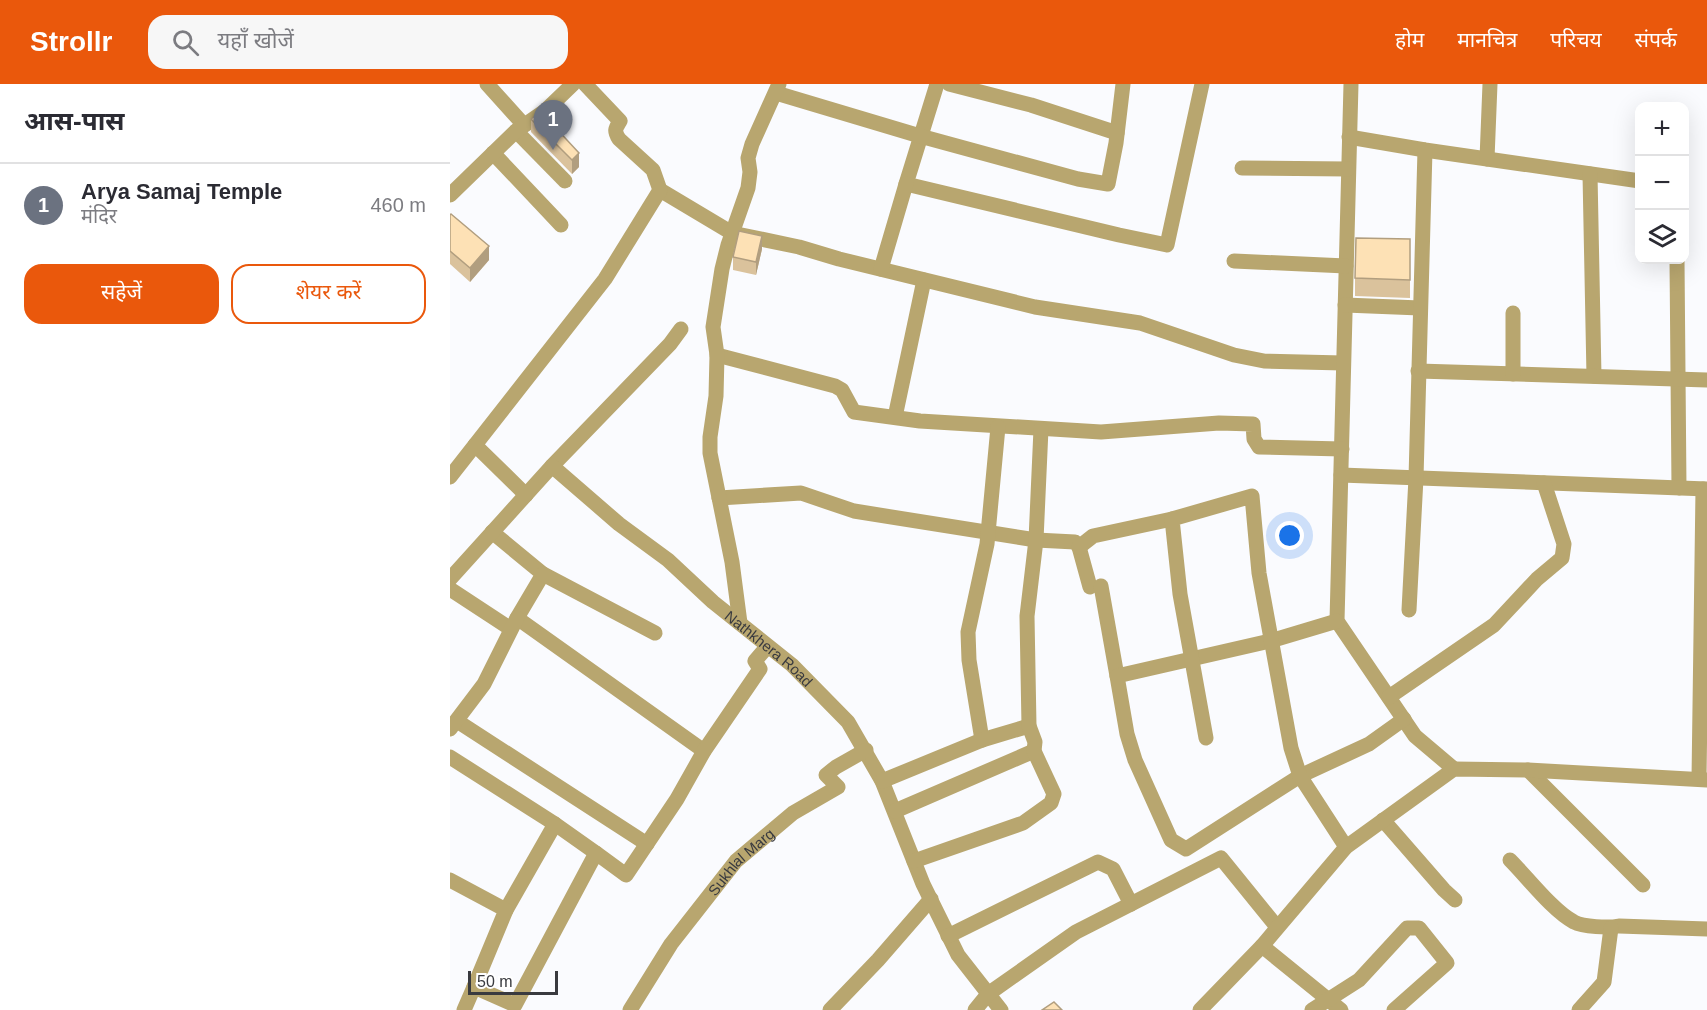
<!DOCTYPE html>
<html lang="hi">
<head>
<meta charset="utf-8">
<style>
	body { margin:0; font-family:Helvetica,"Noto Sans Devanagari",sans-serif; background:#f7f7f7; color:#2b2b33 }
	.controls { position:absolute; right:18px; top:18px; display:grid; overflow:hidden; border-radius:12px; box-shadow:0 6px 24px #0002 }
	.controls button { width:54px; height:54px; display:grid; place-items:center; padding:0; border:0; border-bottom:2px solid #e1e1e2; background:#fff; color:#2b2b33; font:30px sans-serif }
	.scale { position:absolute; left:18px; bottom:15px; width:90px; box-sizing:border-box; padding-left:6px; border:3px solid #393a3f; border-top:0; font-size:16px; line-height:21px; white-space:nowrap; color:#393a3f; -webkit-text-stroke:4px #fff; paint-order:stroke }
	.you { position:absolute; left:840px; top:452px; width:21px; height:21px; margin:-15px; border:4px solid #fff; border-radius:50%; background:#1a73e8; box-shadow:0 0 0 9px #1a73e833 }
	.badge { display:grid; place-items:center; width:39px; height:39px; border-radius:50%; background:#ea580c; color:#fff; font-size:20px; font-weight:700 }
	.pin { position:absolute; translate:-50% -50px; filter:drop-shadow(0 2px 3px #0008) }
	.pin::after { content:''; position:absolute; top:32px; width:21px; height:18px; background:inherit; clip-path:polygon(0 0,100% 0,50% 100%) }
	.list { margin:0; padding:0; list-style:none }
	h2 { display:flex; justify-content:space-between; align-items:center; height:78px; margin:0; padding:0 24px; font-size:26px }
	h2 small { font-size:20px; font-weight:400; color:#7c7c81 }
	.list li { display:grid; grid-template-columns:39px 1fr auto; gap:18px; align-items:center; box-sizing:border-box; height:84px; padding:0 24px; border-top:2px solid #e1e1e2 }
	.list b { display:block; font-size:22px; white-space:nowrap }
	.list p { margin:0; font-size:20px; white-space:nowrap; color:#7c7c81 }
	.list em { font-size:20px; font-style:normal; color:#7c7c81 }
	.actions { display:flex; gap:12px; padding:18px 24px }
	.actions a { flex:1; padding:14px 0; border:2px solid #ea580c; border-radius:18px; text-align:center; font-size:21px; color:#ea580c }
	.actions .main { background:#ea580c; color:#fff }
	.icon { flex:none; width:33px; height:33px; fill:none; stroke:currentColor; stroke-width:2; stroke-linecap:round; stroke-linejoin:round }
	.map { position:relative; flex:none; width:1257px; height:926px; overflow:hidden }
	header { display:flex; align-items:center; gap:36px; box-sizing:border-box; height:84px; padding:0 30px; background:#ea580c; color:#fff }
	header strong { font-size:28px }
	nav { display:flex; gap:33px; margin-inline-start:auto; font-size:21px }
	.search { width:420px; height:54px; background:#f7f7f7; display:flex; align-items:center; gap:15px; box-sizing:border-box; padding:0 21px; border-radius:18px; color:#7c7c81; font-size:22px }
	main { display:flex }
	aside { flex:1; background:#fff }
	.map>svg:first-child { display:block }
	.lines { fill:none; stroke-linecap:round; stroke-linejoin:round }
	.minor { stroke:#b8a66f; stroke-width:15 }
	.wall { fill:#dac29c }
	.shaded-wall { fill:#b19e7f }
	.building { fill:#fde1b5; stroke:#b19e7f; stroke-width:1.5 }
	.labels { text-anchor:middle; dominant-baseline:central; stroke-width:4.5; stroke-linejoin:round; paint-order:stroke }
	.street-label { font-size:15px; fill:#393a3f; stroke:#fff }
</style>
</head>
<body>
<header>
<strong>Strollr</strong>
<div class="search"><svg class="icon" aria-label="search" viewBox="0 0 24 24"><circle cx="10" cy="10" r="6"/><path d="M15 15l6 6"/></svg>यहाँ खोजें</div>
<nav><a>होम</a><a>मानचित्र</a><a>परिचय</a><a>संपर्क</a></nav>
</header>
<main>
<aside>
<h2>आस-पास<small></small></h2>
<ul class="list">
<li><span class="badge" style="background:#6b7280">1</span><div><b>Arya Samaj Temple</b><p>मंदिर</p></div><em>460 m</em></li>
</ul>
<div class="actions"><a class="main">सहेजें</a><a>शेयर करें</a></div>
</aside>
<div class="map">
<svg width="1257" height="926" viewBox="0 0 1257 926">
	<rect width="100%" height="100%" fill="#fafbfe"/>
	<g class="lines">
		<!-- minor -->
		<g class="minor">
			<path d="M 37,0 L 74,41"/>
			<path d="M 135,0 L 170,37 C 165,45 164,47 169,55 L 203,86 L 210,106 L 282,149 L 349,163 L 389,175 L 585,223 L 690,239 L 784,271 L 814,277 L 893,279"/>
			<path d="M 487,0 L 456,100 L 669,151 L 717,161 L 752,0"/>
			<path d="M 499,0 L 581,21 L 667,49"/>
			<path d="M 901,0 L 887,537 L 965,652 L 1004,685"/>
			<path d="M 326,9 L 470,52 L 628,95 L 658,100 L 666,59 L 673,0"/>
			<path d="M 66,47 L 115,97"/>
			<path d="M 899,53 L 975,66 L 1190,97"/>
			<path d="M 43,69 L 111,141"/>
			<path d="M 1037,75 L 1040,0"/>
			<path d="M 792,84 L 898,85"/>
			<path d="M 1140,90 L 1144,292"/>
			<path d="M 0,111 L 66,47 L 95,27 L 123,0"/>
			<path d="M 1227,176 L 1229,404"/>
			<path d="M 784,177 L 896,182"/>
			<path d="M 431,185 L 456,100"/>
			<path d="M 895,221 L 970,224"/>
			<path d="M 267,271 L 385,302 L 392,306 L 404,328 L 470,337 L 651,348 L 769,339 L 803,340 L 804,355 L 809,363 L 892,365"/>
			<path d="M 968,287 L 1257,296"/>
			<path d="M 1063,290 L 1063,229"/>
			<path d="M 445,333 L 474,196"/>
			<path d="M 25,361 L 76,411"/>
			<path d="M 102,382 L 220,260 L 231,245"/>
			<path d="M 891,391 L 1257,405"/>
			<path d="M 0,393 L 155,195 L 210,106"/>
			<path d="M 269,414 L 351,409 L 404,427 L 586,456 L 625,458 L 629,463 L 640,503"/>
			<path d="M 42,448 L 93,490 L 67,534 L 254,667"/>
			<path d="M 629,463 L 643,452 L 722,435"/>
			<path d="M 93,490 L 205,549"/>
			<path id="s1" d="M 0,495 L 102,382 L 169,440 L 218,476 L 263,518 L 342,581 L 398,638 L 432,697 L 473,800 L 508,871 L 551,926"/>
			<path d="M 651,502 L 667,592"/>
			<path d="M 0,505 L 61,545"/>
			<path d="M 959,526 L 966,394 L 975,66"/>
			<path d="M 887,537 L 820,557 L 667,592 L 677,650 L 685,676 L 721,756 L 736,765 L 850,692 L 919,660 L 954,635"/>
			<path d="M 290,539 L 282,478 L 260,369 L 260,353 L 266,312 L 267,271 L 263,243 L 272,185 L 278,161 L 298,104 L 300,88 L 298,74 L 302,60 L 329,0"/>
			<path d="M 939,613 L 1044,541 L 1087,495 L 1112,474 L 1114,460 L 1094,399"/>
			<path d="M 7,637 L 197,760"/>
			<path d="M 0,645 L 34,600 L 67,534"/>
			<path d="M 756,654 L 730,510 L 722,435 L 802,412 L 809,489 L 841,664 L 850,692 L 896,763"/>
			<path d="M 532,656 L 519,576 L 518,548 L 537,460 L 548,343"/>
			<path d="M 0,673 L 105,740 L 56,826"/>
			<path d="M 1078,686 L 1193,801"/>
			<path d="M 1249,695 L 1253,405"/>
			<path d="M 432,697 L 532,656 L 579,642"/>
			<path d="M 445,727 L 584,667"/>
			<path d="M 933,736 L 994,806 L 1005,816"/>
			<path d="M 105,740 L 146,769"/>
			<path d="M 1060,776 C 1077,793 1103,827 1124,838 C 1133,843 1159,844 1169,842 L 1257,845"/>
			<path d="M 464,777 L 573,739 L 601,719 L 604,710 L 584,667 L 585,658 L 579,642 L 577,532 L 586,456 L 591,345"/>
			<path d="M 0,796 L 56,826 L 24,903 L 65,921 L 146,769 L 176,791 L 227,715 L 254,667 L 310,585 L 305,577 L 317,563"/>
			<path d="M 498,852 L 648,778 L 663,785 L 681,820"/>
			<path d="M 812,862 L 891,926"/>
			<path d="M 14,926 L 24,903"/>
			<path id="s2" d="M 180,926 L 221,860 L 286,777 L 343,729 L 388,703 L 376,691 L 386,683 L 416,666"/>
			<path d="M 380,926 L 428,876 L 481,815"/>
			<path d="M 525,926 L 538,910 L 626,848 L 771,774 L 827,843"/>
			<path d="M 750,926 L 812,862 L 896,763 L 1004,685 L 1078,686 L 1257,696"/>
			<path d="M 862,926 L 909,896 L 957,844 L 969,844 L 997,879 L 944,926"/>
			<path d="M 1129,926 L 1154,898 L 1161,844"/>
		</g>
	</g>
	<!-- wall -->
	<g class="wall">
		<path d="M 81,35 L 129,83 L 122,90 L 81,48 Z"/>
		<path d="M 0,131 L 39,176 L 20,198 L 0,180 Z"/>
		<path d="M 960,155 L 960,214 L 905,212 L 905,194 Z"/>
		<path d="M 312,165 L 306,191 L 283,186 L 283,173 Z"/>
	</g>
	<!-- shaded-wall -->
	<g class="shaded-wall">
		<path d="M 129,69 L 129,83 L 122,90 L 122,76 Z"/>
		<path d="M 312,152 L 312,165 L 306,191 L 306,178 Z"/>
		<path d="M 39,162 L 39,176 L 20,198 L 20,184 Z"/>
	</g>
	<!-- building -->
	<g class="building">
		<path d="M 91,28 L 129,69 L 122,76 L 81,35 Z"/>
		<path d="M 1,130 L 39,162 L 20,184 L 0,167 L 0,131 Z"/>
		<path d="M 289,147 L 312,152 L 306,178 L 283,173 Z"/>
		<path d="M 906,154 L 960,155 L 960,196 L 905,194 Z"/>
		<path d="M 604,918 L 612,926 L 592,926 Z"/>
	</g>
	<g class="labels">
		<!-- street labels -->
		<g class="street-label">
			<text stroke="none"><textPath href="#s1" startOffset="436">Nathkhera Road</textPath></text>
			<text stroke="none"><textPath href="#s2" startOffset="186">Sukhlal Marg</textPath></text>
		</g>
	</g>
</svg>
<div class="controls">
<button>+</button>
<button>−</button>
<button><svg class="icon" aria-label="layers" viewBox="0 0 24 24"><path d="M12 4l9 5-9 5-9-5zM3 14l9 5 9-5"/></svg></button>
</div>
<div class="scale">50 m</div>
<div class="you"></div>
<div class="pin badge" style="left:103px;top:66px;background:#6b7280">1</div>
</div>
</main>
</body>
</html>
